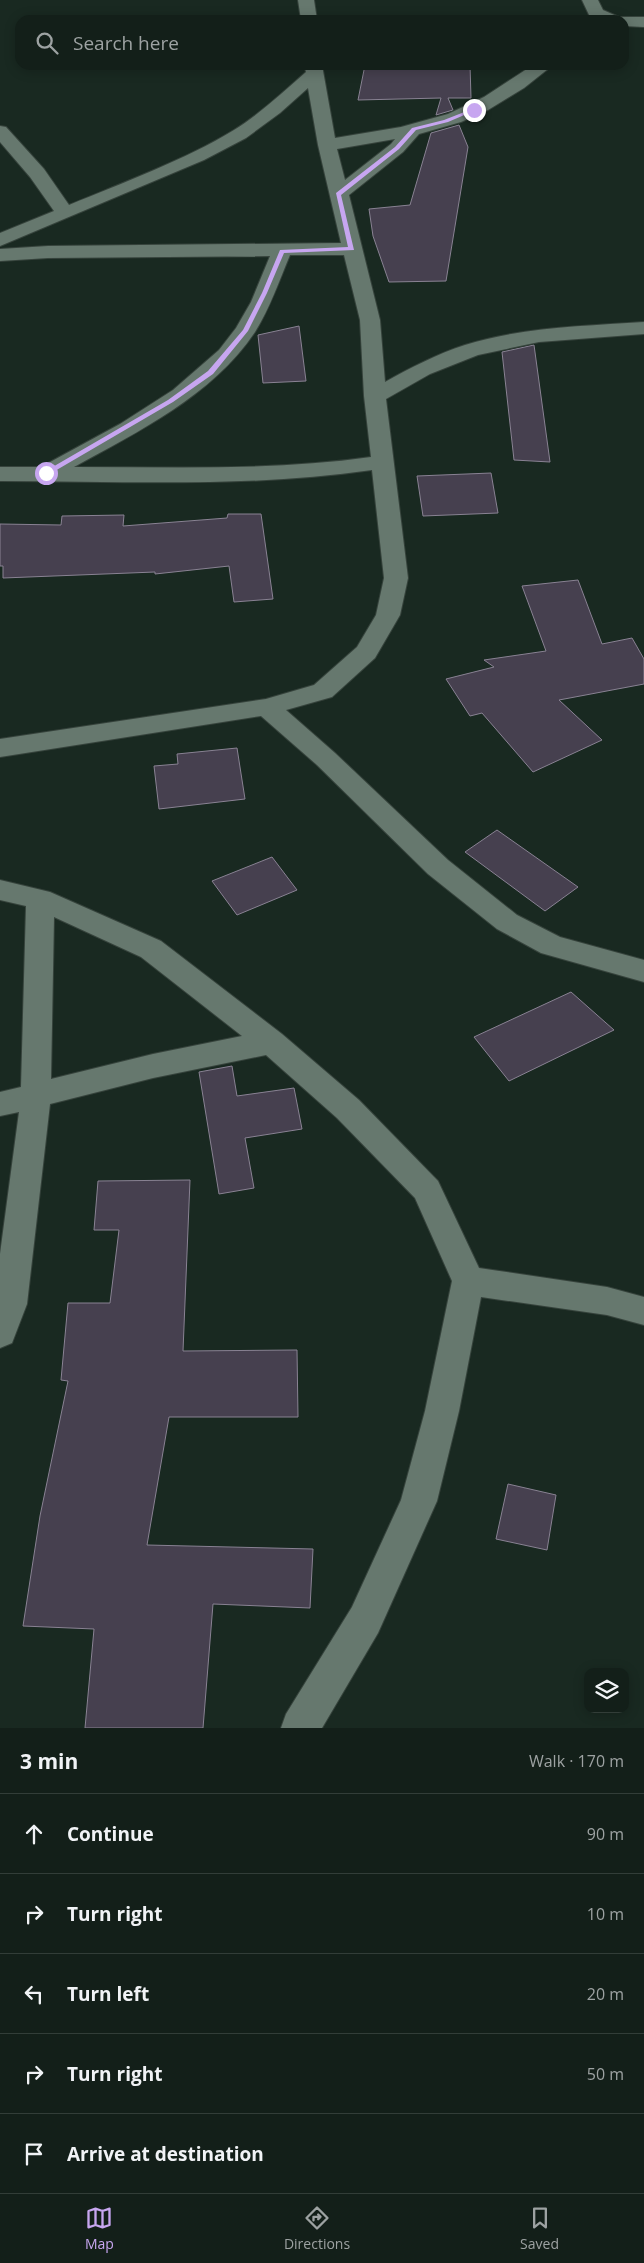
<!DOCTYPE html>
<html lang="en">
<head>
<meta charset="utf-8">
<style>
	body { margin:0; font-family:"Open Sans",sans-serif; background:#1c2722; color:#f1f3f6 }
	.controls { position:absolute; right:15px; bottom:15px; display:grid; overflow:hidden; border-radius:10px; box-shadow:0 2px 12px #0003 }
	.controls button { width:45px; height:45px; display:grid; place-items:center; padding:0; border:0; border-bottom:1px solid #323d38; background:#131f19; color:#f1f3f6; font:25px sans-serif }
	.stop { position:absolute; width:15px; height:15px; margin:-11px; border:4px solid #c7a6f0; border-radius:50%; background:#fff }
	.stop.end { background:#c7a6f0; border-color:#fff; box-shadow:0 1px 5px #0008 }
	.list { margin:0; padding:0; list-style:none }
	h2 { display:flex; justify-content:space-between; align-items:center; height:65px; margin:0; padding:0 20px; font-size:21px }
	h2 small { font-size:16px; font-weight:400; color:#9da2a2 }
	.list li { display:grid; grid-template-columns:32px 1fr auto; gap:15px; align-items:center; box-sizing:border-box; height:80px; padding:0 20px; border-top:1px solid #323d38 }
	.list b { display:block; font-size:19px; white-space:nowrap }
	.list em { font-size:16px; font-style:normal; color:#9da2a2 }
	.icon { flex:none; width:28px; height:28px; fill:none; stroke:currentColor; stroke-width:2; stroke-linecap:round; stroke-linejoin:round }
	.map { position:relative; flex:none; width:644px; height:1728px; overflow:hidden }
	.search { position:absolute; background:#131f19; box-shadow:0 2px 12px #0003; left:15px; right:15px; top:15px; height:55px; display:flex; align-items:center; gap:12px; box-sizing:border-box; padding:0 18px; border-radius:15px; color:#9da2a2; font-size:19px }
	.sheet { height:465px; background:#131f19 }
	nav { display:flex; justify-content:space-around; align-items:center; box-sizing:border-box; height:70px; border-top:1px solid #323d38; background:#131f19; font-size:14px; color:#9da2a2 }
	nav a { display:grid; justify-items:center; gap:2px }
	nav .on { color:#c7a6f0 }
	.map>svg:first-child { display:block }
	.building { fill:#46404f; stroke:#898293 }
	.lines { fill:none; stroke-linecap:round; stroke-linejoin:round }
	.minor-casing { stroke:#36433c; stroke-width:2 }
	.minor { fill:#66786e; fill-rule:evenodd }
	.route { fill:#c7a6f0 }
</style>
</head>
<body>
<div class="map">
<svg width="644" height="1728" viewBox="0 0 644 1728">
	<rect width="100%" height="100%" fill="#192921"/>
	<!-- building -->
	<g class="building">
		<path d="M 365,65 L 470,65 L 471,98 L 448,98 L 453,110 L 436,115 L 441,98 L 358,100 Z"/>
		<path d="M 459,125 L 468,147 L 446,281 L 389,282 L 373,236 L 369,209 L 410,205 L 431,133 Z"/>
		<path d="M 299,326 L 306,381 L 263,383 L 258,335 Z"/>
		<path d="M 534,345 L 550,462 L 514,460 L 502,352 Z"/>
		<path d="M 491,473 L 498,513 L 423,516 L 417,476 Z"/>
		<path d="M 228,514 L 261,514 L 273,599 L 234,602 L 229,566 L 155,574 L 155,572 L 3,578 L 3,566 L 0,566 L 0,524 L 61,525 L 62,516 L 124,515 L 123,526 L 227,518 Z"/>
		<path d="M 578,580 L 602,644 L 632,638 L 644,659 L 644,684 L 559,700 L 602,740 L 533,772 L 482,713 L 470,716 L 446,679 L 494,667 L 484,660 L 546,651 L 522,586 Z"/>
		<path d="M 237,748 L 245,799 L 159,809 L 154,766 L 178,764 L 177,754 Z"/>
		<path d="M 497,830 L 578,887 L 545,911 L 465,852 Z"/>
		<path d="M 272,857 L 297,890 L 237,915 L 212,881 Z"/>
		<path d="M 571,992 L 614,1030 L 509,1081 L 474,1037 Z"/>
		<path d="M 232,1066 L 237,1096 L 294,1088 L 302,1129 L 245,1138 L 254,1188 L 219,1194 L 199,1072 Z"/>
		<path d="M 190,1180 L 183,1351 L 297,1350 L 298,1417 L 169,1417 L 147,1545 L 313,1549 L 310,1608 L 213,1604 L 203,1728 L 85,1728 L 94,1629 L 23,1626 L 40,1516 L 68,1381 L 61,1380 L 68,1303 L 110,1303 L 119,1230 L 94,1230 L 98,1181 Z"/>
		<path d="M 508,1484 L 556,1495 L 547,1550 L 496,1539 Z"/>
	</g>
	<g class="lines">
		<!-- minor casing -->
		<g class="minor-casing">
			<g id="minor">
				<path d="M 298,0 L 314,0 L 317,20 L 301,20 Z"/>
				<path d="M 582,0 L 598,0 L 603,10 L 619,17 L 644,17 L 644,27 L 624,26 L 624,20 L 599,20 L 590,17 Z"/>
				<path d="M 304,65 L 322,65 L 335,138 L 401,127 L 448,114 L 484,97 L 533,65 L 553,65 L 524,88 L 488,110 L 461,122 L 419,134 L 403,152 L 349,195 L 380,320 L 385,382 C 410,368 437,354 465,345 C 523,327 585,326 644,322 L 644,334 L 539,342 L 478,355 L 430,374 L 386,399 L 408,578 L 400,615 L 375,658 L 332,697 L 286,710 L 335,753 L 448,860 L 517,915 L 560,937 L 644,960 L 644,982 L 541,953 L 497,929 L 428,874 L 317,765 L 261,716 L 0,757 L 0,739 L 266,699 L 314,685 L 357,647 L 376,615 L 384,578 L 372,470 C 250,488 124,481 0,481 L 0,467 L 41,467 L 120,424 L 173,390 L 219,350 L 236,328 L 251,302 L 270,256 L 48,258 L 0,261 L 0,249 L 48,246 L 341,243 L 318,145 L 308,88 L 280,113 L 246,138 L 204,160 L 0,246 L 0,233 L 54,211 L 30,177 L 0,142 L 0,126 L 6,127 L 44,169 L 69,205 C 122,183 185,160 234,130 C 260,114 283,92 306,72 ZM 395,139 L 391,144 L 345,180 L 337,149 ZM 290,255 L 344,255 L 360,320 L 364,396 L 371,457 C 272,471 173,467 74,467 C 139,431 212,396 255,332 C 270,308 279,281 290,255 Z"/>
				<path d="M 0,880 L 50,892 L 161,941 L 282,1034 L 359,1100 L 438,1181 L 479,1268 L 607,1287 L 644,1297 L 644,1325 L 607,1315 L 481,1297 L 459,1411 L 437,1501 L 378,1633 L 322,1728 L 281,1728 L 286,1714 L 352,1607 L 401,1500 L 425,1411 L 452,1281 L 415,1198 L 337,1118 L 266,1055 L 153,1078 L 50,1104 L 27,1304 L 12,1343 L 0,1348 L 0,1254 L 19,1112 L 0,1116 L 0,1092 L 21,1087 L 26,906 L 0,900 ZM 54,917 L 141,957 L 242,1036 L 153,1054 L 51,1079 Z"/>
			</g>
		</g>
		<!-- minor -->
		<use href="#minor" class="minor"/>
	</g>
	<!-- route -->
	<path class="route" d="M 472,109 L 476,110 L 448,122 L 416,130 L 399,149 L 341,195 L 354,250 L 284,253 L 267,293 L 248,331 L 213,374 L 173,402 L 48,475 L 44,475 L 44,472 L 168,400 L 208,371 L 243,330 L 262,293 L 280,250 L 348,247 L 336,193 L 395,147 L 412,128 L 444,120 Z"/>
</svg>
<div class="controls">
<button><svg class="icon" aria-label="layers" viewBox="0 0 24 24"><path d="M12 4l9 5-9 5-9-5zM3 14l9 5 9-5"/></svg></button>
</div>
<div class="stop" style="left:46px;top:473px"></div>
<div class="stop end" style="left:474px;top:110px"></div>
<div class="search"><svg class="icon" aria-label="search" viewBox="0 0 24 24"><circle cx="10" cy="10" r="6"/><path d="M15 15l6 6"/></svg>Search here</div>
</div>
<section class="sheet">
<h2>3 min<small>Walk · 170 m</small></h2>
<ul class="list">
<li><svg class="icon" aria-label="ahead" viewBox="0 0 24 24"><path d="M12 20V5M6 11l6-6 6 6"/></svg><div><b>Continue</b></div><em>90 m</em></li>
<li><svg class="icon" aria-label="right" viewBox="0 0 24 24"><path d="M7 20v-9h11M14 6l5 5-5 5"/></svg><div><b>Turn right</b></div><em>10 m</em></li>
<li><svg class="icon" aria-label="left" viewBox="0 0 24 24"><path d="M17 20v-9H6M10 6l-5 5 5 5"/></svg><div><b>Turn left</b></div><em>20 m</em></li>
<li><svg class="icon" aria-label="right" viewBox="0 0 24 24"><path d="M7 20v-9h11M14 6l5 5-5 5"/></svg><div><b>Turn right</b></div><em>50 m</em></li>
<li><svg class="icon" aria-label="arrive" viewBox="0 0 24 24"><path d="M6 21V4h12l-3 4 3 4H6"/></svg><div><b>Arrive at destination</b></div></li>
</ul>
</section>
<nav>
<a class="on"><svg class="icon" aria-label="map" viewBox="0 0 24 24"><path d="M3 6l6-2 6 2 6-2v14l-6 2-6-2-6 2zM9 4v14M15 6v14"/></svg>Map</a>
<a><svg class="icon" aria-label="directions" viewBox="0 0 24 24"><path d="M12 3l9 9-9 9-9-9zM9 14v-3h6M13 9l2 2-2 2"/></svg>Directions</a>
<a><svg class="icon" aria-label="saved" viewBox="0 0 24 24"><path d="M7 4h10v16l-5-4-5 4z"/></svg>Saved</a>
</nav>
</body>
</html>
